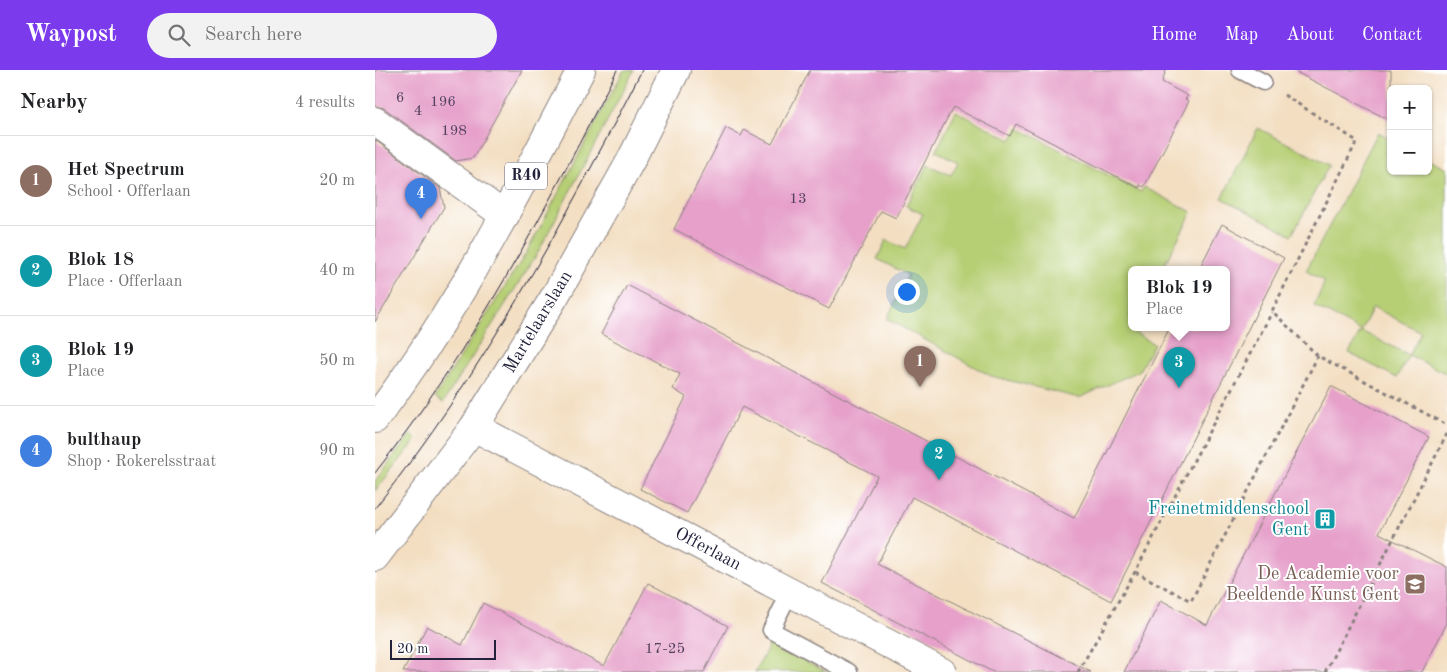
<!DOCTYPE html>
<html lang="en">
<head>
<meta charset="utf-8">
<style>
	body { margin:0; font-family:"Old Standard TT",serif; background:#f2f2f2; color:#202124 }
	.controls { position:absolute; right:15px; top:15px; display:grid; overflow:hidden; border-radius:8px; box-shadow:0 1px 4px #0004 }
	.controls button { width:45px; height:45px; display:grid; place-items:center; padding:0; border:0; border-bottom:1px solid #e0e0e0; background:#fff; color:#202124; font:25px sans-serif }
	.scale { position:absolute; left:15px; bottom:12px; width:106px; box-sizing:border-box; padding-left:5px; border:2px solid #22223b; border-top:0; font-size:14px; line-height:18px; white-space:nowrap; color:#22223b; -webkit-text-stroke:4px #fff; paint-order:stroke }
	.you { position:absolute; left:531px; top:221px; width:18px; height:18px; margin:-12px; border:4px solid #fff; border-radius:50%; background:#1a73e8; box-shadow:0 0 0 8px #1a73e833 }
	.badge { display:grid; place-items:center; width:32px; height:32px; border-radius:50%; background:#7c3aed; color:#fff; font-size:16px; font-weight:700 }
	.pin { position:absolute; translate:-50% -41px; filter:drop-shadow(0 1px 2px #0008) }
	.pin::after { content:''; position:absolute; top:26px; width:18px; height:15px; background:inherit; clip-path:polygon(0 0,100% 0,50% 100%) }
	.popup { position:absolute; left:753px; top:196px; width:102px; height:65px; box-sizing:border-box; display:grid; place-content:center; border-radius:8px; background:#fff; filter:drop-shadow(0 1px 4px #0005); font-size:16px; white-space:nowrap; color:#757577 }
	.popup b { font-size:19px; color:#202124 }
	.popup::after { content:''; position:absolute; left:50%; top:100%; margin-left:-10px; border:10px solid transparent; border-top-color:#fff }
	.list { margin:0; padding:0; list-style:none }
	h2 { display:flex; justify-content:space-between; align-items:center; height:65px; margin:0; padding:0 20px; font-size:21px }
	h2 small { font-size:16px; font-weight:400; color:#757577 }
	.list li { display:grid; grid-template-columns:32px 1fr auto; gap:15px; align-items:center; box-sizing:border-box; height:90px; padding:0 20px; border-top:1px solid #e0e0e0 }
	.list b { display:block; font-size:19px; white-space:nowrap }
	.list p { margin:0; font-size:16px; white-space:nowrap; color:#757577 }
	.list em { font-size:16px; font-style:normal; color:#757577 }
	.icon { flex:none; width:28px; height:28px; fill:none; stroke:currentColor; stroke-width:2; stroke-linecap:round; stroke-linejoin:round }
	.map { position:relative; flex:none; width:1072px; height:602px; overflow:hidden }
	header { display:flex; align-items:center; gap:30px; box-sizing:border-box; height:70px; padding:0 25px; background:#7c3aed; color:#fff }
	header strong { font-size:24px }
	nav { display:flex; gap:28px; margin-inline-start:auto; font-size:18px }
	.search { width:350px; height:45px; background:#f2f2f2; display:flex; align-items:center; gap:12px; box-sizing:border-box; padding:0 18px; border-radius:28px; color:#757577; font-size:19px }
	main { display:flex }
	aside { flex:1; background:#fff }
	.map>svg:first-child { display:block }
	.green { fill:#b6cf74; stroke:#6c7858; fill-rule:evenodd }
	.building { fill:#e6a0ca }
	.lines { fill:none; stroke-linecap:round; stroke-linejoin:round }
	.service-casing { stroke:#8a807e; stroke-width:19 }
	.minor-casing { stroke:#8a807e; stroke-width:30 }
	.tertiary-casing { stroke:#8a807e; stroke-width:30 }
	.primary-casing { stroke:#8a807e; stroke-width:30 }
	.path { stroke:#8a807e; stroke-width:3; stroke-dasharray:4 4; stroke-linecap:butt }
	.service { stroke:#fff; stroke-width:16 }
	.minor { stroke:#fff; stroke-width:28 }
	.tertiary { stroke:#fff; stroke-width:28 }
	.primary { stroke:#fff; stroke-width:28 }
	.tram { stroke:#22223b; stroke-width:1 }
	.labels { text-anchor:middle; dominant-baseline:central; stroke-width:4; stroke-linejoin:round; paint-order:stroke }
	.number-label { font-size:15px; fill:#53425f }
	.shield { fill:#fff; stroke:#646476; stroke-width:1 }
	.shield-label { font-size:16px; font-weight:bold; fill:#22223b }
	.street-label { font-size:18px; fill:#22223b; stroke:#fff }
	.culture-label { font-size:18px; fill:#0d838f; stroke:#fff; text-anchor:end }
	.education-label { font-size:18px; fill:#785e54; stroke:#fff; text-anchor:end }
</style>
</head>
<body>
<header>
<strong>Waypost</strong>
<div class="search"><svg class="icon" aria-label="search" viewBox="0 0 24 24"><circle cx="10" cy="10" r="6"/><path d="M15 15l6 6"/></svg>Search here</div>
<nav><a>Home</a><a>Map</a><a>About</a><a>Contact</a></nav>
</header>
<main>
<aside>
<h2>Nearby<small>4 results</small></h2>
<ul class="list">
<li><span class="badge" style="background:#8d6e63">1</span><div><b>Het Spectrum</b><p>School · Offerlaan</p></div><em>20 m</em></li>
<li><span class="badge" style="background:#0f9aa8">2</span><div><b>Blok 18</b><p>Place · Offerlaan</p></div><em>40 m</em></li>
<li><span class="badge" style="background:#0f9aa8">3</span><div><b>Blok 19</b><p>Place</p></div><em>50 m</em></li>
<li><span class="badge" style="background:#3f7fe0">4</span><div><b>bulthaup</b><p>Shop · Rokerelsstraat</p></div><em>90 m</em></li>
</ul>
</aside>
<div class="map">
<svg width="1072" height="602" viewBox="0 0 1072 602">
	<rect width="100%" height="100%" fill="#fff"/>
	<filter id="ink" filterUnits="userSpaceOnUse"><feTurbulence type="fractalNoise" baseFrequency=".02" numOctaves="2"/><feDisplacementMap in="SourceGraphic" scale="10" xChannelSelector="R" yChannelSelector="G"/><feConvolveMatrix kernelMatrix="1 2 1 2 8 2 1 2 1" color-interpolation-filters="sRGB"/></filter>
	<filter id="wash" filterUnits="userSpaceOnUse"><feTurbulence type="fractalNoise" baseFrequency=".0096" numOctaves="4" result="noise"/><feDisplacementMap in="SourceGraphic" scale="20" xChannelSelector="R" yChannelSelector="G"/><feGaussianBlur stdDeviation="1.12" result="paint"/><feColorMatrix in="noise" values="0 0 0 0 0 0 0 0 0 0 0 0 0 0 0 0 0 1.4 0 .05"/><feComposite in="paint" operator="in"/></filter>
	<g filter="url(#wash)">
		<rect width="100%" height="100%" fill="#f3dec1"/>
		<!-- green -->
		<g class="green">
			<path d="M 249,0 L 259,0 L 162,184 L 68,333 L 60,327 L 153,180 Z"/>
			<path d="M 581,41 L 636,70 L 643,58 L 766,122 L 769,117 L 817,142 L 787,199 L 756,199 L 755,260 L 779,274 L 764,301 L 704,328 L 616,306 L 512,249 L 533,205 L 502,189 L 511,170 L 530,179 L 548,144 L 531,136 L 553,95 L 576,105 L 583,92 L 561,81 Z"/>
			<path d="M 883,58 L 954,95 L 917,165 L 847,128 Z"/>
			<path d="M 1003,62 L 1016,69 L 1016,101 L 1053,101 L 1053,89 L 1072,99 L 1072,304 L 1034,285 L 1022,308 L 974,283 L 986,261 L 939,236 L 950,211 L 931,201 ZM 998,237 L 1046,262 L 1034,285 L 986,261 Z"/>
			<path d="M 36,364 L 42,369 L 0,421 L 0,411 Z"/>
			<path d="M 395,574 L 452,602 L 380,602 Z"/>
		</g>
		<g id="blocks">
			<!-- building -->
			<g class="building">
				<path d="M 0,0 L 147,0 L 98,88 L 81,91 L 9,38 L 0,36 Z"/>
				<path d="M 435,0 L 791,0 L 787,12 L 813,26 L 810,29 L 814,31 L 769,117 L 765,115 L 764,118 L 641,54 L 635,66 L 578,37 L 521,148 L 506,141 L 454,239 L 299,159 L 351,58 L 366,66 L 369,60 L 397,74 Z"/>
				<path d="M 917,0 L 1016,0 L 1016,51 Z"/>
				<path d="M 0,70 L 65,118 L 69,137 L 0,252 Z"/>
				<path d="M 847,154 L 909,188 L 736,531 L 537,427 L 502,494 L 716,602 L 618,602 L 447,513 L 502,406 L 367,337 L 312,443 L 265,419 L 311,327 L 298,319 L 305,304 L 226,264 L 252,215 L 699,448 L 795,257 L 852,257 L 852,199 L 824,199 Z"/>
				<path d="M 956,316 L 1054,367 L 1004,463 L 1072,497 L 1072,553 L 1047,602 L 749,602 L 786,530 L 832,555 Z"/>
				<path d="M 273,513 L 353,556 L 329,602 L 28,602 L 52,556 L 87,575 L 108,533 L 229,596 Z"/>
			</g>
		</g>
	</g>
	<g filter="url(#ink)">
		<use href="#blocks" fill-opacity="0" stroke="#8a807e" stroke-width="1"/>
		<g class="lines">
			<!-- service casing -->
			<g class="service-casing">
				<g id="service">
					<path d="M 865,0 L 888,12"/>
					<path d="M 415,522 L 396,560 L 474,602"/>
				</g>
			</g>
			<!-- minor casing -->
			<g class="minor-casing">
				<g id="minor">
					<path d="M 0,51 L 130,146"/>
					<path d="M 99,357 L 567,602"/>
				</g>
			</g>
			<!-- tertiary casing -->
			<g class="tertiary-casing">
				<path id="tertiary" d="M 0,487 L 99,357 L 180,226 L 255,92 L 301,0"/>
			</g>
			<!-- primary casing -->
			<g class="primary-casing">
				<path id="primary" d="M 0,349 C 82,241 144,120 206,0"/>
			</g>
			<!-- path -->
			<g class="path">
				<path d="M 909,25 L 982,71 L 897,241 L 943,286 L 1072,355"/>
				<path d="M 760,502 L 816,531 L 943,286"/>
				<path d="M 703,602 L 760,502 L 897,242"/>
				<path d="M 950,602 L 1072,364"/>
			</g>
			<!-- service -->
			<use href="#service" class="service"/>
			<!-- minor -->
			<use href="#minor" class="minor"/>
			<!-- tertiary -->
			<use href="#tertiary" class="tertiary"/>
			<!-- primary -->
			<use href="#primary" class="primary"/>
			<!-- tram -->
			<g class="tram">
				<path d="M 0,403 C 97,279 171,140 242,0"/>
				<path d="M 0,438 C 108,302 188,154 267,0"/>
			</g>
		</g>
	</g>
	<!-- icons -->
	<defs>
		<g id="building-square" transform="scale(1.125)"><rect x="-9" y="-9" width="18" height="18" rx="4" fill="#0f9aa8" stroke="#fff"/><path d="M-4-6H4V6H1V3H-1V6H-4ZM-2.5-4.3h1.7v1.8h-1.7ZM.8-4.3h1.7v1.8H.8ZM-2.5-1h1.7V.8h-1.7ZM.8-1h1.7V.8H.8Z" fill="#fff"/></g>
		<g id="university-square" transform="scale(1.125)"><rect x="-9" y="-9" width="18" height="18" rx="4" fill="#8d6e63" stroke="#fff"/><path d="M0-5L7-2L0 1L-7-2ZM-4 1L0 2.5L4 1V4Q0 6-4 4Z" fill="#fff"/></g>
	</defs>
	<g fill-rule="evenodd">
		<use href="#building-square" x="950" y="449"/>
		<use href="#university-square" x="1040" y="514"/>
	</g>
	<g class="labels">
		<!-- number labels -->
		<g class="number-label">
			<text x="25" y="28">6</text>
			<text x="68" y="32">196</text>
			<text x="43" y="41">4</text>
			<text x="79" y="61">198</text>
			<text x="423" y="129">13</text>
			<text x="290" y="579">17-25</text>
		</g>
		<!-- shield labels -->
		<rect class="shield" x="130" y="92.5" width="42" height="27" rx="4"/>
		<g class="shield-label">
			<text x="151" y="106">R40</text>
		</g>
		<!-- street labels -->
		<g class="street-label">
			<text transform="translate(163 252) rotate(-59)">Martelaarslaan</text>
			<text transform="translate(333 479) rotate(28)">Offerlaan</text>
		</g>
		<!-- culture labels -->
		<g class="culture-label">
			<text x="934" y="439">Freinetmiddenschool<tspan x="934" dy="21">Gent</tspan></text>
		</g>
		<!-- education labels -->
		<g class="education-label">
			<text x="1024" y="504">De Academie voor<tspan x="1024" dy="21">Beeldende Kunst Gent</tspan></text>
		</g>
	</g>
</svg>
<div class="controls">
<button>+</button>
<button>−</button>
</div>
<div class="scale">20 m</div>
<div class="you"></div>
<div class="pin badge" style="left:545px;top:317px;background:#8d6e63">1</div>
<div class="pin badge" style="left:564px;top:410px;background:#0f9aa8">2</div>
<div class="pin badge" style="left:804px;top:318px;background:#0f9aa8">3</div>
<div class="popup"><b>Blok 19</b>Place</div>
<div class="pin badge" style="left:46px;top:149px;background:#3f7fe0">4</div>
</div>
</main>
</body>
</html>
